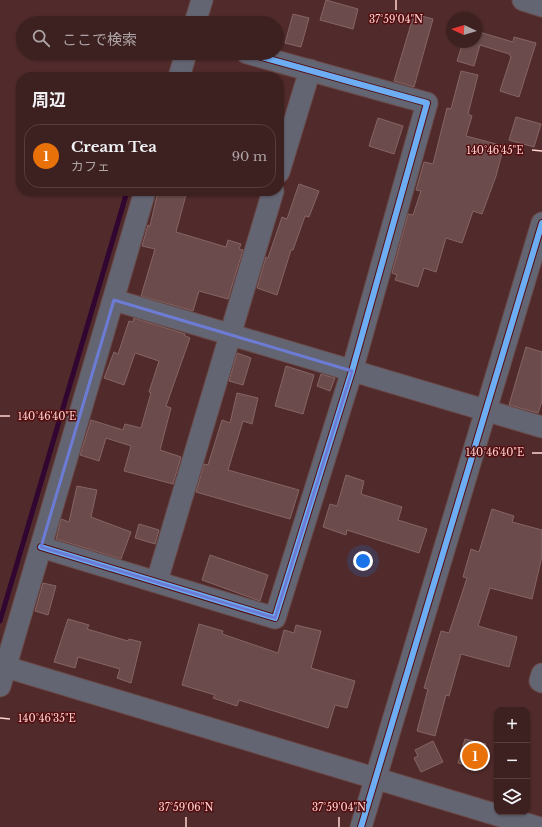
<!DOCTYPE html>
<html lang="ja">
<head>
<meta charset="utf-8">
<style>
	body { margin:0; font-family:"Libre Baskerville","Noto Sans JP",serif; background:#482d2d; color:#f1f3f6 }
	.controls { position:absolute; right:12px; bottom:12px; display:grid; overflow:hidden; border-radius:8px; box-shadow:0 1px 3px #0004 }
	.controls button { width:36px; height:36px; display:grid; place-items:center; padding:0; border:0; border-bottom:1px solid #563e3e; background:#3d2020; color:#f1f3f6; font:20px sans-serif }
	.compass { position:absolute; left:446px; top:12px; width:36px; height:36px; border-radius:50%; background:#3d2020; box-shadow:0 1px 3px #0004; rotate:274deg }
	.you { position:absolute; left:363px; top:561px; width:14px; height:14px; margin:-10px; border:3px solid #fff; border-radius:50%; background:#1a73e8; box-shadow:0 0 0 6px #1a73e833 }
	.badge { display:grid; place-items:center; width:26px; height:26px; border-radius:50%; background:#1a73e8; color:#fff; font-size:13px; font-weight:700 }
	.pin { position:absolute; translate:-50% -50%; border:2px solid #fff; box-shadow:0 1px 4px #0006 }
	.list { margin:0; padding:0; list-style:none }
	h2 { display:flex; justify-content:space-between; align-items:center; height:52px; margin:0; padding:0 16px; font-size:17px }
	h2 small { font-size:13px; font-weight:400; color:#ada3a5 }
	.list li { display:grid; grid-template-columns:26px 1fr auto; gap:12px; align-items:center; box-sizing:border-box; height:64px; margin:0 8px 8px; padding:0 8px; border:1px solid #563e3e; border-radius:16px }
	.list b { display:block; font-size:15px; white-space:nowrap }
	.list p { margin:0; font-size:13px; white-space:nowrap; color:#ada3a5 }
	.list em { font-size:13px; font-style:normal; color:#ada3a5 }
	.icon { flex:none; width:22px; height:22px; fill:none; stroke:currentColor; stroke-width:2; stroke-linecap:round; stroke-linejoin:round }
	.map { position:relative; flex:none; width:542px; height:827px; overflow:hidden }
	.search { position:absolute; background:#3d2020; box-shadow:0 1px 3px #0004; left:16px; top:16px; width:268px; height:44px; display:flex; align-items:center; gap:10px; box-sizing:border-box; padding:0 14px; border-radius:22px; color:#ada3a5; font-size:15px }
	.panel { position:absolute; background:#3d2020; box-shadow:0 1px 3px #0004; left:16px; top:72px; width:268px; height:124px; border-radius:16px }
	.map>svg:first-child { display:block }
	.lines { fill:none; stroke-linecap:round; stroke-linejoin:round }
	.stream { stroke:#310631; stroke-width:5 }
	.building { fill:#6b4b4b; stroke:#856564 }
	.minor-casing { stroke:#694948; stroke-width:23 }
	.minor { stroke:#646572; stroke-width:21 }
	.cycleway-casing { stroke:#540e11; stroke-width:8 }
	.cycleway { stroke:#6dadf4; stroke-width:6 }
	.marked { fill:none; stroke:#6c7cd4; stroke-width:3; stroke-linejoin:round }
	.ticks { fill:none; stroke:#fed2ce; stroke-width:1.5 }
	.ticks-label { font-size:10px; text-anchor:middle; fill:#fed2ce; stroke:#540e11; stroke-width:3; stroke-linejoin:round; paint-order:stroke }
</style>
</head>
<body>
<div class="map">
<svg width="542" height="827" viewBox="0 0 542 827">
	<rect width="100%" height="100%" fill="#512b2b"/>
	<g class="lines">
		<!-- stream -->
		<path class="stream" d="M 0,621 L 126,195"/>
	</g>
	<!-- building -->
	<g class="building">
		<path d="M 326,0 L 358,9 L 353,29 L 320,20 Z"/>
		<path d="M 293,14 L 309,18 L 301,47 L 285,43 Z"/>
		<path d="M 414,14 L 433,19 L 414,87 L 394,81 Z"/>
		<path d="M 476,31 L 513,42 L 514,37 L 536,43 L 519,97 L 500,91 L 511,57 L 509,54 L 480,45 L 474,66 L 457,61 L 463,42 L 476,42 Z"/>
		<path d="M 461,71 L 478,75 L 468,114 L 472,116 L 466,136 L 504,146 L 496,176 L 482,214 L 473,211 L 462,243 L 446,238 L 436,272 L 424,268 L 418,287 L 395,280 L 397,275 L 392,273 L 408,214 L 413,215 L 421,191 L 416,190 L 424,162 L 433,164 L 447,108 L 451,109 Z"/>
		<path d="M 516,117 L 541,124 L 534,147 L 509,140 Z"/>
		<path d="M 378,118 L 403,126 L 394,154 L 369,146 Z"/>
		<path d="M 299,184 L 319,191 L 309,217 L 305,216 L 293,250 L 291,250 L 277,295 L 257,288 L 266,257 L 268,258 L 282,217 L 287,219 Z"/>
		<path d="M 158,191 L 187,191 L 176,232 L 226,247 L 228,240 L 241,244 L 239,249 L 243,250 L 228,299 L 199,291 L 193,311 L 141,296 L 155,249 L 142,246 L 148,225 L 150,226 Z"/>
		<path d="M 134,318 L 185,334 L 184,335 L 190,338 L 166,406 L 171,408 L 160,450 L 181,457 L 173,484 L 124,471 L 131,446 L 106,438 L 99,461 L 80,455 L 91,420 L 123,430 L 125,424 L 141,428 L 151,393 L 149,392 L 159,361 L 135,353 L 124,385 L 104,378 L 114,352 L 118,354 L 129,321 L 133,322 Z"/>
		<path d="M 526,347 L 542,352 L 542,401 L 538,413 L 509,405 Z"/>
		<path d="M 237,353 L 251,358 L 243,385 L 229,381 Z"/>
		<path d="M 286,366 L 314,375 L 303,414 L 275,406 Z"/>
		<path d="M 321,374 L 335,378 L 330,391 L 317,386 Z"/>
		<path d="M 237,393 L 258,398 L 252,424 L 243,421 L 228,470 L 299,490 L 290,519 L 196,492 L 204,464 L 208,465 L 222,420 L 230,423 Z"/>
		<path d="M 346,475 L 364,481 L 361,494 L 402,507 L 398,520 L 427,529 L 419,553 L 347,530 L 346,535 L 323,527 L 330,504 L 337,506 Z"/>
		<path d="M 77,486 L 97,490 L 91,517 L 131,532 L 121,559 L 56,539 L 61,519 L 69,522 Z"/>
		<path d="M 492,509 L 514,516 L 512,522 L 542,530 L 542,556 L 532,599 L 490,588 L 478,626 L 517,637 L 509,667 L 461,654 L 449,696 L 446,695 L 435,736 L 417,731 L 428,689 L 424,688 L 441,631 L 449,633 L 467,578 L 463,577 L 471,549 L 479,552 Z"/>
		<path d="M 139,524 L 159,530 L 155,544 L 135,538 Z"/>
		<path d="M 210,555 L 268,575 L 260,601 L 202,580 Z"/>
		<path d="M 43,583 L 56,586 L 48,615 L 35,611 Z"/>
		<path d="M 68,619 L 89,625 L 87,629 L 128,641 L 129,639 L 141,642 L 131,683 L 117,678 L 120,669 L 78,657 L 75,668 L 54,662 Z"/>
		<path d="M 199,624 L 223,631 L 222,634 L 278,653 L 284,630 L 294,633 L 296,625 L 321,631 L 311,668 L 355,681 L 347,708 L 335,705 L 328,728 L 239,700 L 237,706 L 213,698 L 215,695 L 182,685 Z"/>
		<path d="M 465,739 L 486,744 L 480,769 L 458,763 Z"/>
		<path d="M 433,741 L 443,762 L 421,772 L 414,758 L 418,756 L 415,750 Z"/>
	</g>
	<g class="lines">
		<!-- minor casing -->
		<g class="minor-casing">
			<g id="minor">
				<path d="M 523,0 L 542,6"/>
				<path d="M 195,23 L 202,0"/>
				<path d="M 179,77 L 186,53"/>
				<path d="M 279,172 L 310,70"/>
				<path d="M 114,300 L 542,427"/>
				<path d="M 41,547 L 275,618 L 352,371 L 427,103 L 247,53"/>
				<path d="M 157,581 L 273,191"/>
				<path d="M 6,667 L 537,827"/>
				<path d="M 542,674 L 540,681 L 542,682"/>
				<path d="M 0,686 L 145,191"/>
				<path d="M 361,827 L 542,223"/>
			</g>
		</g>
		<!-- minor -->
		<use href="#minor" class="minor"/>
		<!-- cycleway casing -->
		<g class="cycleway-casing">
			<g id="cycleway">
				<path d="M 41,547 L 275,618 L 352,371 L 427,103 L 247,53"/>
				<path d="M 361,827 L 542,223"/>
			</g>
		</g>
		<!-- cycleway -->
		<use href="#cycleway" class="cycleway"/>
	</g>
	<!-- marked area -->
	<path class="marked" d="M 114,300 L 352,371 L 275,618 L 41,547 Z"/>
	<!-- ticks -->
	<path class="ticks" d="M 396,10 L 396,0M 532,150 L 542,151M 0,416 L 10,416M 532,453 L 542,453M 0,718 L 10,719M 186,827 L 186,817M 339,827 L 339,817"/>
	<g class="ticks-label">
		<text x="396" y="23">37°59'04"N</text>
		<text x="495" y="154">140°46'45"E</text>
		<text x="47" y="420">140°46'40"E</text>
		<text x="495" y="456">140°46'40"E</text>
		<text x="47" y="722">140°46'35"E</text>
		<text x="186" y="811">37°59'06"N</text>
		<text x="339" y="811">37°59'04"N</text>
	</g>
</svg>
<div class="controls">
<button>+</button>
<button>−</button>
<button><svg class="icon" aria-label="layers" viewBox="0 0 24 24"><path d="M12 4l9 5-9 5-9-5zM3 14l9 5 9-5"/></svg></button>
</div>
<svg class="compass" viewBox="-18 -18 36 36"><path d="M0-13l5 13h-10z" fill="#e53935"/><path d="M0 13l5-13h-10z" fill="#ada3a5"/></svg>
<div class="you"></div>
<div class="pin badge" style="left:475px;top:756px;background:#e8710a">1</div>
<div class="search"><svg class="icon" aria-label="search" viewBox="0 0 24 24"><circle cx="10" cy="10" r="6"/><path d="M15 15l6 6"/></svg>ここで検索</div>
<section class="panel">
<h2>周辺<small></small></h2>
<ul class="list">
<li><span class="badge" style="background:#e8710a">1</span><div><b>Cream Tea</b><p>カフェ</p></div><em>90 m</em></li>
</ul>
</section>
</div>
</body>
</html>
